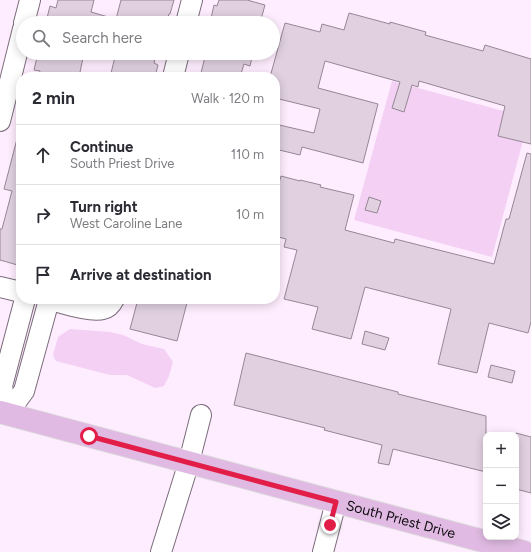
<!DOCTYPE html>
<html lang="en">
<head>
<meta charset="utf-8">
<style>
	body { margin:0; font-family:Figtree,sans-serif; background:#f7f7f7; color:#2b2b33 }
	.controls { position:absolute; right:12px; bottom:12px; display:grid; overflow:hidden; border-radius:8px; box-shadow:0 2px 10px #0003 }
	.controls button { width:36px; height:36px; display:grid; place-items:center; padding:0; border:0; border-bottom:1px solid #e1e1e2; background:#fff; color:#2b2b33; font:20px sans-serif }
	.stop { position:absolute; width:12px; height:12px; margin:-9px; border:3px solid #e11d48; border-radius:50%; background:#fff }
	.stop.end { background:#e11d48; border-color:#fff; box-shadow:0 1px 4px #0008 }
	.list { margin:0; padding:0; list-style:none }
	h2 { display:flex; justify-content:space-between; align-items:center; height:52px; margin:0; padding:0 16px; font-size:17px }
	h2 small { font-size:13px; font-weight:400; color:#7c7c81 }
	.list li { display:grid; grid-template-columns:26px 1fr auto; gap:12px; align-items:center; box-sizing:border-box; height:60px; padding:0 16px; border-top:1px solid #e1e1e2 }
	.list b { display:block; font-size:15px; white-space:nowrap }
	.list p { margin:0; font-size:13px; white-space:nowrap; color:#7c7c81 }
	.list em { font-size:13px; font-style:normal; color:#7c7c81 }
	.icon { flex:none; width:22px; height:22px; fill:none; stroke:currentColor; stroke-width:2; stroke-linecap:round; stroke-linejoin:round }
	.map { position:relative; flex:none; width:531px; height:552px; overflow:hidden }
	.search { position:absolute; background:#fff; box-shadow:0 2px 10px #0003; left:16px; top:16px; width:264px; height:44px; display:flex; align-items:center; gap:10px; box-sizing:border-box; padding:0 14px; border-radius:22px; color:#7c7c81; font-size:15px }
	.panel { position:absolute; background:#fff; box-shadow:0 2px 10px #0003; left:16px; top:72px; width:264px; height:232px; border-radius:16px }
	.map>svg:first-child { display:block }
	.green { fill:#f3d0f4 }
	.building { fill:#e0d0e0; stroke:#968796 }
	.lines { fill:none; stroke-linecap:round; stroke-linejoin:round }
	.minor-casing { stroke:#7b6c7b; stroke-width:22 }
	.major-casing { stroke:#ddd; stroke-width:24 }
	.minor { stroke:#fff; stroke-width:20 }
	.major { stroke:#e0bae2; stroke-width:22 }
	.route { stroke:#e11d48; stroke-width:5 }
	.labels { text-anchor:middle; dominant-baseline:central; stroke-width:4; stroke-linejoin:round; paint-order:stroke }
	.street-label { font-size:14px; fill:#0f0a0f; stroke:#fff }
</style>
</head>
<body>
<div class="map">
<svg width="531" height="552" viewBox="0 0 531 552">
	<rect width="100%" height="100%" fill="#feedfe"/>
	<!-- green -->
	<g class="green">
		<path d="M 392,81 L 529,118 L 492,257 L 354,220 Z"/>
		<path d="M 70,329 L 110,332 L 123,335 L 142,344 L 164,349 L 173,362 L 169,376 L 164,386 L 155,388 L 127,375 L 110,375 L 56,361 L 53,355 L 58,337 Z"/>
	</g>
	<!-- building -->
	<g class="building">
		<path d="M 58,0 L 94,0 L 91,12 L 115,19 L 115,23 L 66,23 L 47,18 L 50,6 L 56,8 Z"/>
		<path d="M 121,0 L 174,0 L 170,14 L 169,14 L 166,23 L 115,23 Z"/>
		<path d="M 219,0 L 247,0 L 265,5 L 260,23 L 210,23 L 214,5 L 217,6 Z"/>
		<path d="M 349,13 L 390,24 L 390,22 L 426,32 L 425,35 L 483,51 L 485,45 L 531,59 L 531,144 L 498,136 L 505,106 L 419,81 L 418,87 L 412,85 L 404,112 L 392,108 L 400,82 L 325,61 L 318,88 L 378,104 L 363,163 L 302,147 L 300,155 L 275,149 L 275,124 L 314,133 L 320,109 L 275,98 L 275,77 L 270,77 L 285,23 L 320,32 L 322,24 L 344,30 Z"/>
		<path d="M 38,53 L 84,53 L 79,77 L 38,77 L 40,71 L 34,70 Z"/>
		<path d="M 116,53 L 156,53 L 154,63 L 158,65 L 155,77 L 110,77 Z"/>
		<path d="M 206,53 L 253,53 L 250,66 L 244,64 L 240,77 L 200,77 Z"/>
		<path d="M 17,139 L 21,139 L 21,266 L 0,260 L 0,229 L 2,229 L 12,191 L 4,189 Z"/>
		<path d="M 527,153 L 531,154 L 531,322 L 528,333 L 489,323 L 477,373 L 438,364 L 451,309 L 365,287 L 351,339 L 312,329 L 318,307 L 284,299 L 297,250 L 284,247 L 286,239 L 275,236 L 275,197 L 281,176 L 300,181 L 300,180 L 321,185 L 320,187 L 354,195 L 345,230 L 394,243 L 395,239 L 494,264 L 506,219 L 509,219 Z"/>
		<path d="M 369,197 L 381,201 L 377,213 L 365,210 Z"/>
		<path d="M 138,299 L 188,299 L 177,341 L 130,329 Z"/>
		<path d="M 365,331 L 389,338 L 385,350 L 362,344 Z"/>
		<path d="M 246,353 L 398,392 L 398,394 L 486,416 L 486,472 L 393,449 L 389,465 L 378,463 L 382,445 L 324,430 L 325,428 L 234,405 Z"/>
		<path d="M 491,365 L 515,371 L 512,383 L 488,377 Z"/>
		<path d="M 516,433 L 531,437 L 531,493 L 516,489 Z"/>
	</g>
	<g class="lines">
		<!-- minor casing -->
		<g class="minor-casing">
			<g id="minor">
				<path d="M 24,23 L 30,0"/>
				<path d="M 186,23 L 192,0"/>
				<path d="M 173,77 L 179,53"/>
				<path d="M 0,121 L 23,29"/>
				<path d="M 0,287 L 21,292"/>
				<path d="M 47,299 C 60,302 91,313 103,309 C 108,308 112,303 114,299"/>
				<path d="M 7,414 L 24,391 L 49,300"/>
				<path d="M 7,414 L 2,386 L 25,299"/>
				<path d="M 161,552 L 189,462 L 201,415"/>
				<path d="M 323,552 L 336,502"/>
			</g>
		</g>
		<!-- major casing -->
		<g class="major-casing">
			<g id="major">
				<path id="s1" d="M 0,412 L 524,552"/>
			</g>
		</g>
		<!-- minor -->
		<use href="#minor" class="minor"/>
		<!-- major -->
		<use href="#major" class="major"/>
	</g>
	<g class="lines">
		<!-- route -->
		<path class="route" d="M 89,436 L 336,502 L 330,525"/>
	</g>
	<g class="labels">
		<!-- street labels -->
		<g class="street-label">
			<text stroke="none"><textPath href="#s1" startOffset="415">South Priest Drive</textPath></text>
		</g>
	</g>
</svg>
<div class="controls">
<button>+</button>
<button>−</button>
<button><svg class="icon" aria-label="layers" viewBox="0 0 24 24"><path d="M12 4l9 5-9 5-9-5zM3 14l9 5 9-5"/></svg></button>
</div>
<div class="stop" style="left:89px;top:436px"></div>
<div class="stop end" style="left:330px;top:525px"></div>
<div class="search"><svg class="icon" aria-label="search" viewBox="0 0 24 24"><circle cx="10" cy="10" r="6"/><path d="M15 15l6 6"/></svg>Search here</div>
<section class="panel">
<h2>2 min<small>Walk · 120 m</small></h2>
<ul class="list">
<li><svg class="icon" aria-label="ahead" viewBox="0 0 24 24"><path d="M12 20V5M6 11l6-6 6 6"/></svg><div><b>Continue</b><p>South Priest Drive</p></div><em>110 m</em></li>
<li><svg class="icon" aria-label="right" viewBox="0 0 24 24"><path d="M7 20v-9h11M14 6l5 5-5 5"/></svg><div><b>Turn right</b><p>West Caroline Lane</p></div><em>10 m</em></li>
<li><svg class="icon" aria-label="arrive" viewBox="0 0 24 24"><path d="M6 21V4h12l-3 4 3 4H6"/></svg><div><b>Arrive at destination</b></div></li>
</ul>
</section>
</div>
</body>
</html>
